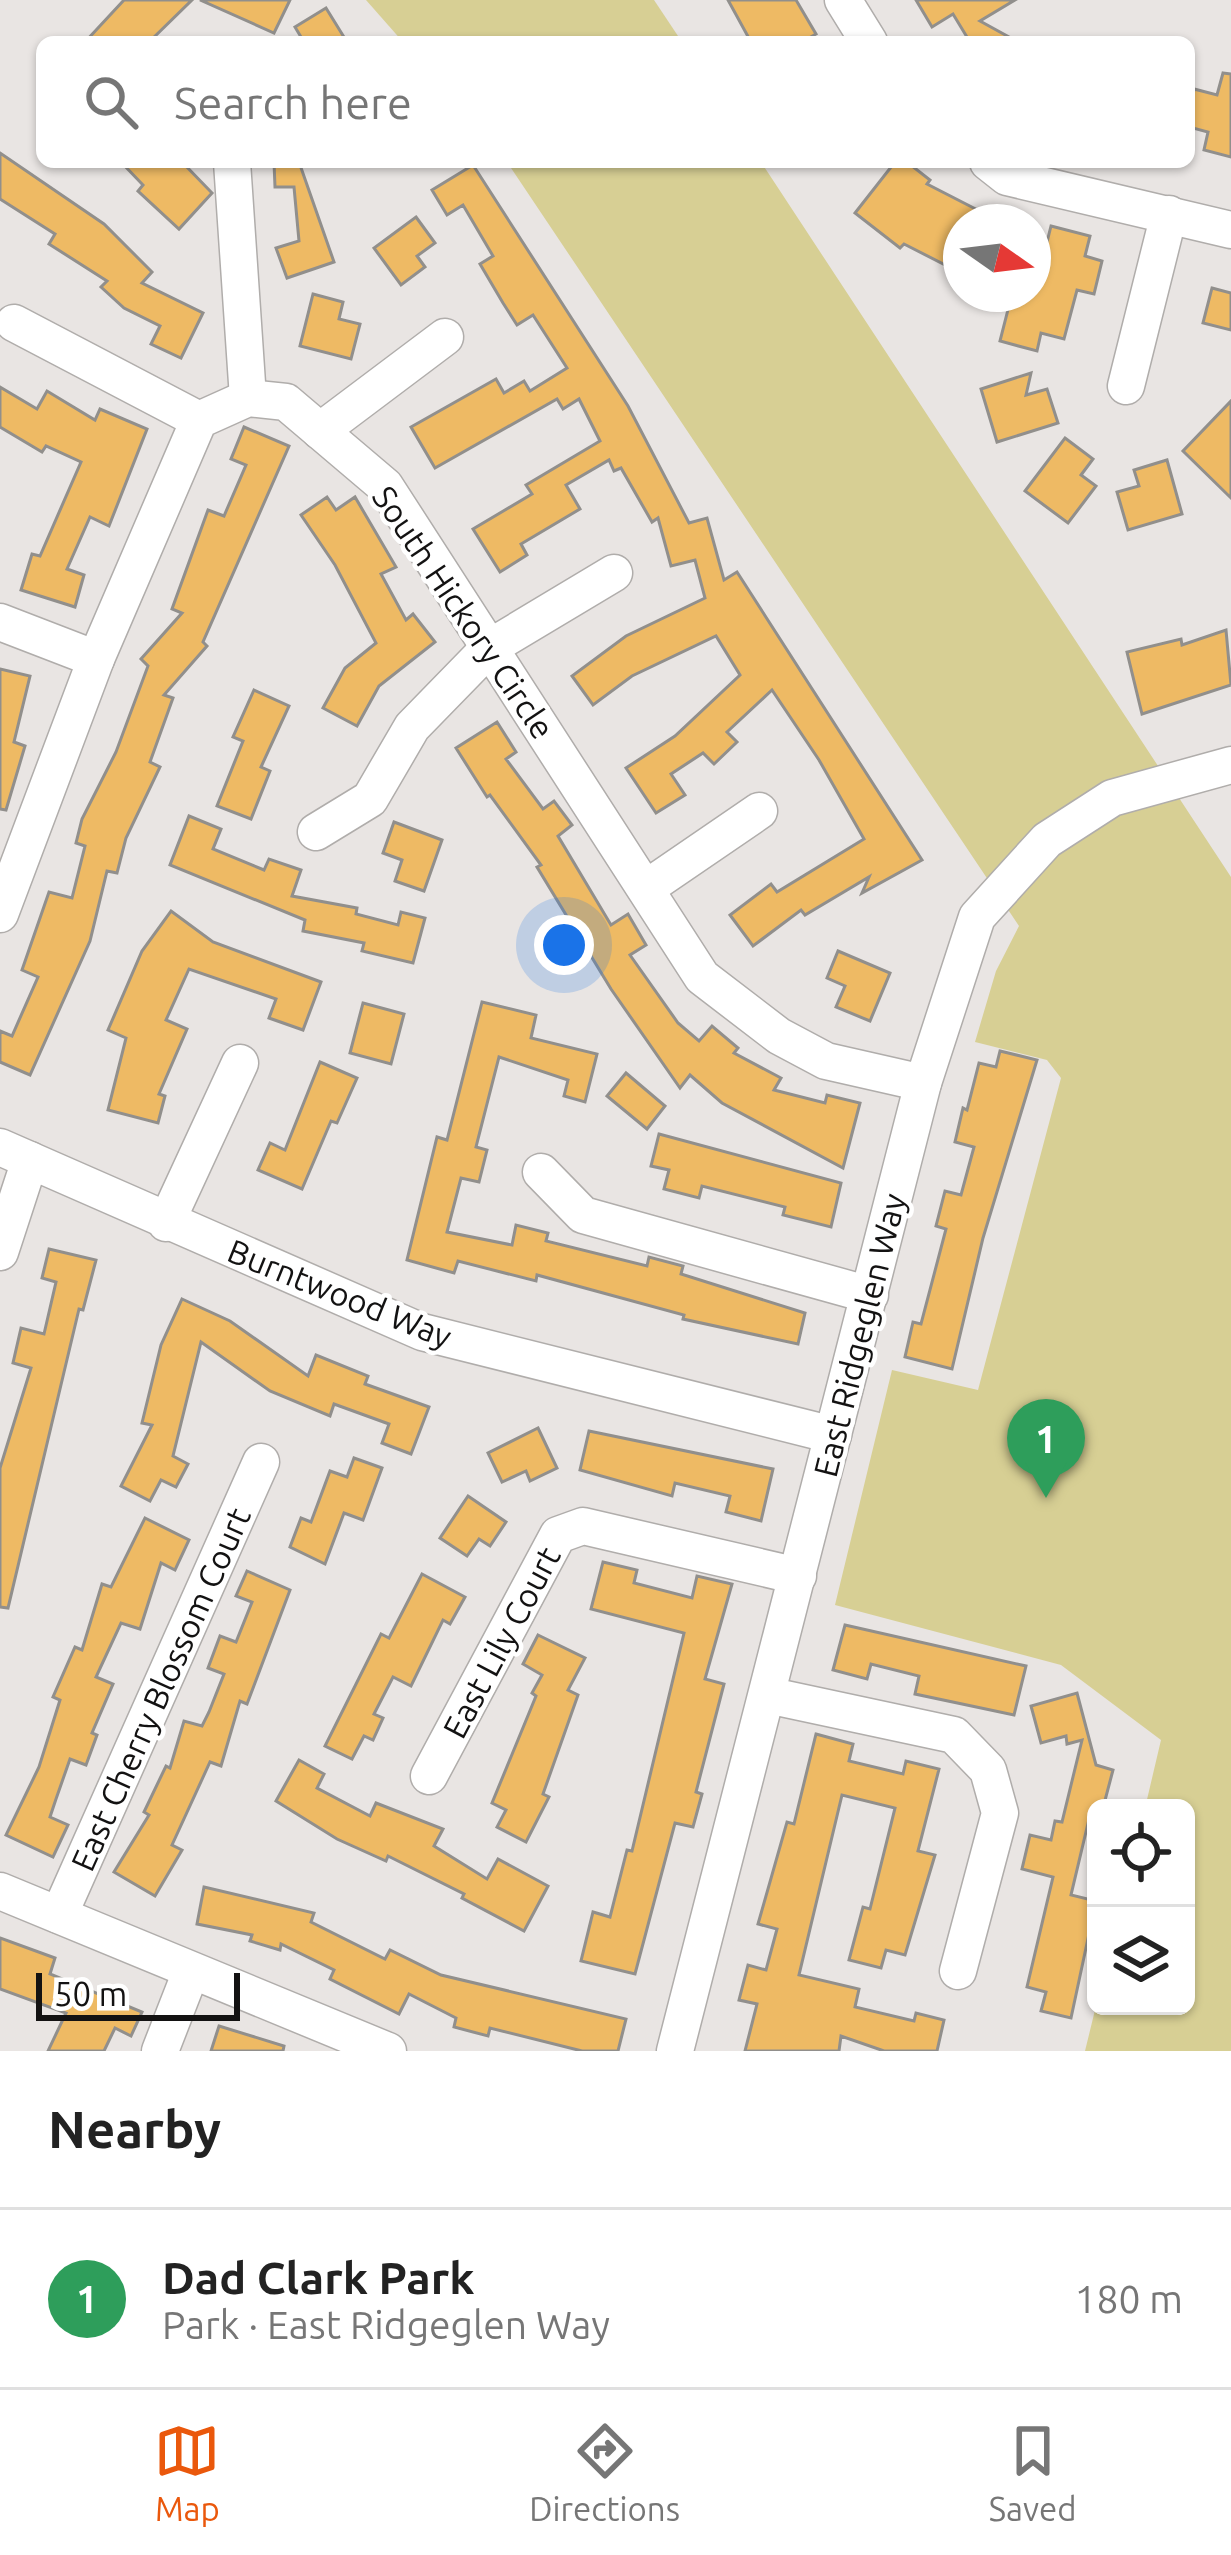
<!DOCTYPE html>
<html lang="en">
<head>
<meta charset="utf-8">
<style>
	body { margin:0; font-family:Ubuntu,sans-serif; background:#f6f6f6; color:#222 }
	.controls { position:absolute; right:36px; bottom:36px; display:grid; overflow:hidden; border-radius:18px; box-shadow:0 3px 9px #0004 }
	.controls button { width:108px; height:108px; display:grid; place-items:center; padding:0; border:0; border-bottom:3px solid #e0e0e0; background:#fff; color:#222; font:60px sans-serif }
	.compass { position:absolute; left:943px; top:204px; width:108px; height:108px; border-radius:50%; background:#fff; box-shadow:0 3px 9px #0004; rotate:104deg }
	.scale { position:absolute; left:36px; bottom:30px; width:204px; box-sizing:border-box; padding-left:12px; border:6px solid #131212; border-top:0; font-size:33px; line-height:42px; white-space:nowrap; color:#131212; -webkit-text-stroke:9px #fff; paint-order:stroke }
	.you { position:absolute; left:564px; top:945px; width:42px; height:42px; margin:-30px; border:9px solid #fff; border-radius:50%; background:#1a73e8; box-shadow:0 0 0 18px #1a73e833 }
	.badge { display:grid; place-items:center; width:78px; height:78px; border-radius:50%; background:#ea580c; color:#fff; font-size:39px; font-weight:700 }
	.pin { position:absolute; translate:-50% -99px; filter:drop-shadow(0 3px 6px #0008) }
	.pin::after { content:''; position:absolute; top:63px; width:42px; height:36px; background:inherit; clip-path:polygon(0 0,100% 0,50% 100%) }
	.list { margin:0; padding:0; list-style:none }
	h2 { display:flex; justify-content:space-between; align-items:center; height:156px; margin:0; padding:0 48px; font-size:51px }
	h2 small { font-size:39px; font-weight:400; color:#767676 }
	.list li { display:grid; grid-template-columns:78px 1fr auto; gap:36px; align-items:center; box-sizing:border-box; height:180px; padding:0 48px; border-top:3px solid #e0e0e0 }
	.list b { display:block; font-size:45px; white-space:nowrap }
	.list p { margin:0; font-size:39px; white-space:nowrap; color:#767676 }
	.list em { font-size:39px; font-style:normal; color:#767676 }
	.icon { flex:none; width:66px; height:66px; fill:none; stroke:currentColor; stroke-width:2; stroke-linecap:round; stroke-linejoin:round }
	.map { position:relative; flex:none; width:1231px; height:2051px; overflow:hidden }
	.search { position:absolute; background:#fff; box-shadow:0 3px 9px #0004; left:36px; right:36px; top:36px; height:132px; display:flex; align-items:center; gap:30px; box-sizing:border-box; padding:0 42px; border-radius:18px; color:#767676; font-size:45px }
	.sheet { height:336px; background:#fff }
	nav { display:flex; justify-content:space-around; align-items:center; box-sizing:border-box; height:168px; border-top:3px solid #e0e0e0; background:#fff; font-size:33px; color:#767676 }
	nav a { display:grid; justify-items:center; gap:6px }
	nav .on { color:#ea580c }
	.map>svg:first-child { display:block }
	.green { fill:#d7cf94 }
	.building { fill:#eeba64; stroke:#918f8c; stroke-width:3 }
	.lines { fill:none; stroke-linecap:round; stroke-linejoin:round }
	.minor-casing { stroke:#b0adab; stroke-width:39 }
	.minor { stroke:#fff; stroke-width:36 }
	.labels { text-anchor:middle; dominant-baseline:central; stroke-width:9; stroke-linejoin:round; paint-order:stroke }
	.street-label { font-size:33px; fill:#131212; stroke:#fff }
</style>
</head>
<body>
<div class="map">
<svg width="1231" height="2051" viewBox="0 0 1231 2051">
	<rect width="100%" height="100%" fill="#e9e5e3"/>
	<!-- green -->
	<g class="green">
		<path d="M 366,0 L 654,0 L 682,42 L 403,42 Z"/>
		<path d="M 507,162 L 761,162 L 1231,877 L 1231,2051 L 1085,2051 L 1096,2006 L 1186,2006 L 1186,1808 L 1145,1808 L 1161,1740 L 1061,1665 L 835,1605 L 892,1370 L 978,1390 L 1061,1078 L 1047,1060 L 975,1042 L 996,971 L 1019,926 Z"/>
	</g>
	<!-- building -->
	<g class="building">
		<path d="M 124,0 L 192,0 L 149,42 L 85,42 Z"/>
		<path d="M 200,0 L 290,0 L 274,33 Z"/>
		<path d="M 728,0 L 796,0 L 816,34 L 802,42 L 751,42 Z"/>
		<path d="M 916,0 L 1015,0 L 980,21 L 1018,42 L 970,42 L 953,14 L 932,27 Z"/>
		<path d="M 326,8 L 347,42 L 304,42 L 295,27 Z"/>
		<path d="M 1223,73 L 1231,74 L 1231,157 L 1204,150 L 1208,132 L 1189,127 L 1194,89 L 1217,95 Z"/>
		<path d="M 0,153 L 104,224 L 152,272 L 142,283 L 203,313 L 181,358 L 151,344 L 160,326 L 124,308 L 101,287 L 107,281 L 49,244 L 55,234 L 0,199 Z"/>
		<path d="M 121,162 L 182,162 L 212,193 L 179,229 L 138,191 L 143,185 Z"/>
		<path d="M 274,162 L 299,162 L 334,262 L 287,278 L 276,248 L 299,241 L 294,187 L 275,187 Z"/>
		<path d="M 895,162 L 907,162 L 930,180 L 927,184 L 1001,222 L 961,222 L 961,273 L 904,244 L 900,248 L 855,213 Z"/>
		<path d="M 473,165 L 628,406 L 689,523 L 707,518 L 724,580 L 737,572 L 922,860 L 862,893 L 869,877 L 805,915 L 801,910 L 753,946 L 730,915 L 771,884 L 777,892 L 864,839 L 819,760 L 772,690 L 727,732 L 737,742 L 714,764 L 703,753 L 671,774 L 685,795 L 656,813 L 626,768 L 675,736 L 740,675 L 716,636 L 632,676 L 593,705 L 572,676 L 626,636 L 705,598 L 695,560 L 671,566 L 658,518 L 652,522 L 621,468 L 614,471 L 609,460 L 566,485 L 580,509 L 521,544 L 527,555 L 500,572 L 473,529 L 532,494 L 526,485 L 600,441 L 579,399 L 563,409 L 557,399 L 435,468 L 411,427 L 496,379 L 504,393 L 524,381 L 530,391 L 567,368 L 533,315 L 517,325 L 503,303 L 480,264 L 493,256 L 463,205 L 447,215 L 432,190 Z"/>
		<path d="M 416,217 L 435,243 L 417,256 L 425,267 L 401,285 L 374,248 Z"/>
		<path d="M 1051,226 L 1090,236 L 1085,256 L 1102,261 L 1094,294 L 1077,290 L 1064,339 L 1041,333 L 1037,351 L 1000,341 L 1012,294 L 1034,294 Z"/>
		<path d="M 1212,288 L 1231,293 L 1231,330 L 1203,323 Z"/>
		<path d="M 313,294 L 343,302 L 339,319 L 360,324 L 351,359 L 300,346 Z"/>
		<path d="M 1031,373 L 1026,395 L 1047,389 L 1058,423 L 997,442 L 981,389 Z"/>
		<path d="M 0,387 L 37,409 L 47,391 L 95,420 L 100,409 L 147,429 L 109,526 L 90,517 L 67,569 L 84,575 L 75,607 L 21,590 L 32,554 L 40,556 L 81,462 L 46,446 L 42,452 L 0,427 Z"/>
		<path d="M 1231,401 L 1231,498 L 1183,451 Z"/>
		<path d="M 244,427 L 289,446 L 203,642 L 207,646 L 164,695 L 173,698 L 150,762 L 160,767 L 126,838 L 117,873 L 107,871 L 90,941 L 30,1075 L 0,1062 L 0,1031 L 12,1036 L 38,977 L 22,970 L 49,892 L 72,898 L 85,846 L 76,843 L 82,819 L 116,752 L 148,666 L 141,659 L 182,613 L 172,609 L 208,510 L 224,516 L 246,465 L 231,459 Z"/>
		<path d="M 1065,438 L 1093,459 L 1081,475 L 1096,486 L 1068,523 L 1025,491 Z"/>
		<path d="M 1167,460 L 1182,514 L 1128,530 L 1117,492 L 1139,486 L 1134,470 Z"/>
		<path d="M 327,497 L 336,510 L 355,497 L 396,567 L 381,574 L 406,620 L 413,614 L 435,642 L 379,686 L 357,726 L 323,708 L 345,668 L 376,643 L 335,565 L 301,515 Z"/>
		<path d="M 1226,630 L 1231,685 L 1142,714 L 1127,652 L 1181,639 L 1182,645 Z"/>
		<path d="M 0,669 L 30,676 L 14,742 L 25,746 L 6,810 L 0,809 Z"/>
		<path d="M 254,690 L 289,706 L 261,767 L 270,771 L 251,819 L 217,806 L 243,741 L 233,737 Z"/>
		<path d="M 497,722 L 516,752 L 506,759 L 543,809 L 554,801 L 572,825 L 558,836 L 611,925 L 628,914 L 646,945 L 630,955 L 678,1023 L 699,1041 L 712,1026 L 738,1048 L 734,1053 L 781,1078 L 774,1090 L 825,1103 L 827,1095 L 860,1103 L 843,1168 L 722,1103 L 690,1075 L 680,1088 L 611,989 L 537,867 L 541,865 L 490,795 L 487,797 L 456,748 Z"/>
		<path d="M 189,816 L 221,829 L 213,849 L 264,870 L 269,859 L 301,870 L 292,896 L 357,908 L 356,914 L 398,925 L 401,912 L 425,918 L 413,963 L 362,951 L 364,943 L 303,931 L 305,920 L 170,865 Z"/>
		<path d="M 394,822 L 442,840 L 424,891 L 395,881 L 402,860 L 383,853 Z"/>
		<path d="M 171,911 L 213,942 L 321,982 L 303,1030 L 269,1018 L 276,999 L 189,969 L 166,1020 L 187,1029 L 159,1094 L 165,1096 L 158,1123 L 108,1110 L 126,1038 L 108,1030 L 142,951 Z"/>
		<path d="M 838,951 L 890,973 L 870,1021 L 836,1007 L 845,986 L 827,978 Z"/>
		<path d="M 482,1002 L 536,1015 L 531,1038 L 597,1054 L 585,1102 L 564,1096 L 568,1080 L 499,1057 L 476,1147 L 487,1150 L 479,1182 L 461,1178 L 447,1232 L 512,1245 L 516,1225 L 548,1233 L 546,1241 L 647,1266 L 649,1257 L 683,1266 L 681,1274 L 805,1313 L 798,1344 L 683,1319 L 684,1315 L 537,1275 L 536,1281 L 458,1261 L 454,1273 L 407,1260 L 437,1137 L 447,1140 Z"/>
		<path d="M 363,1003 L 404,1014 L 391,1064 L 350,1053 Z"/>
		<path d="M 1000,1051 L 1037,1060 L 983,1238 L 952,1369 L 905,1357 L 913,1322 L 921,1324 L 946,1229 L 936,1226 L 945,1191 L 961,1195 L 974,1147 L 955,1142 L 963,1108 L 967,1110 L 979,1063 L 996,1067 Z"/>
		<path d="M 320,1062 L 357,1078 L 337,1123 L 331,1121 L 302,1189 L 258,1170 L 270,1143 L 285,1150 Z"/>
		<path d="M 626,1073 L 665,1106 L 647,1129 L 607,1096 Z"/>
		<path d="M 659,1134 L 841,1183 L 831,1227 L 783,1215 L 785,1207 L 702,1186 L 699,1198 L 664,1189 L 669,1170 L 651,1166 Z"/>
		<path d="M 49,1249 L 96,1260 L 83,1310 L 79,1309 L 8,1608 L 0,1607 L 0,1468 L 31,1368 L 13,1363 L 21,1328 L 44,1334 L 56,1282 L 42,1278 Z"/>
		<path d="M 182,1299 L 230,1321 L 308,1376 L 316,1355 L 368,1376 L 365,1384 L 429,1407 L 411,1454 L 382,1443 L 389,1424 L 334,1404 L 330,1416 L 270,1391 L 201,1342 L 173,1456 L 188,1464 L 176,1487 L 161,1480 L 150,1501 L 121,1486 L 152,1425 L 142,1423 L 161,1345 Z"/>
		<path d="M 538,1428 L 557,1468 L 530,1481 L 526,1471 L 502,1482 L 488,1453 Z"/>
		<path d="M 589,1431 L 773,1469 L 761,1521 L 726,1512 L 730,1496 L 675,1483 L 672,1496 L 580,1470 Z"/>
		<path d="M 354,1458 L 382,1468 L 363,1520 L 344,1513 L 325,1564 L 290,1547 L 301,1518 L 311,1522 L 330,1471 L 347,1477 Z"/>
		<path d="M 468,1496 L 506,1522 L 490,1546 L 479,1539 L 467,1556 L 440,1538 Z"/>
		<path d="M 145,1518 L 189,1540 L 175,1570 L 161,1563 L 140,1629 L 121,1623 L 96,1677 L 113,1684 L 92,1733 L 97,1735 L 86,1765 L 70,1759 L 56,1799 L 50,1817 L 68,1825 L 53,1857 L 6,1835 L 39,1767 L 60,1700 L 53,1697 L 75,1647 L 82,1650 L 102,1584 L 111,1587 Z"/>
		<path d="M 603,1562 L 637,1570 L 634,1583 L 692,1598 L 697,1576 L 732,1584 L 705,1679 L 724,1684 L 696,1792 L 702,1794 L 693,1827 L 675,1823 L 635,1974 L 581,1961 L 593,1912 L 610,1917 L 627,1850 L 632,1851 L 684,1633 L 591,1609 Z"/>
		<path d="M 247,1571 L 290,1590 L 247,1704 L 240,1701 L 221,1766 L 210,1762 L 172,1845 L 182,1850 L 155,1896 L 114,1872 L 149,1815 L 144,1812 L 166,1766 L 170,1768 L 184,1721 L 202,1726 L 209,1712 L 224,1674 L 208,1668 L 220,1636 L 236,1642 L 252,1602 L 236,1596 Z"/>
		<path d="M 422,1574 L 465,1597 L 450,1624 L 443,1620 L 411,1686 L 393,1677 L 374,1714 L 383,1718 L 373,1740 L 364,1736 L 352,1759 L 325,1746 L 381,1634 L 389,1638 Z"/>
		<path d="M 845,1625 L 1026,1666 L 1014,1715 L 915,1694 L 919,1676 L 871,1664 L 867,1679 L 833,1670 Z"/>
		<path d="M 538,1635 L 585,1658 L 568,1690 L 578,1695 L 543,1794 L 549,1797 L 526,1842 L 497,1827 L 506,1810 L 492,1803 L 536,1696 L 532,1693 L 542,1675 L 523,1664 Z"/>
		<path d="M 1077,1693 L 1096,1765 L 1113,1770 L 1103,1808 L 1090,1815 L 1071,1895 L 1096,1901 L 1071,2018 L 1041,2011 L 1046,1992 L 1027,1987 L 1053,1877 L 1022,1869 L 1030,1835 L 1051,1840 L 1055,1821 L 1062,1822 L 1082,1740 L 1067,1744 L 1066,1736 L 1041,1743 L 1031,1706 Z"/>
		<path d="M 816,1734 L 853,1744 L 849,1761 L 903,1774 L 906,1761 L 939,1769 L 918,1851 L 935,1855 L 905,1955 L 886,1950 L 881,1968 L 849,1960 L 863,1907 L 870,1909 L 895,1808 L 842,1795 L 799,1975 L 859,1989 L 855,2007 L 914,2021 L 916,2013 L 944,2020 L 937,2051 L 884,2051 L 841,2036 L 839,2051 L 745,2051 L 757,2004 L 739,2000 L 748,1965 L 766,1970 L 777,1929 L 758,1924 L 787,1822 L 794,1824 Z"/>
		<path d="M 299,1760 L 324,1774 L 317,1788 L 370,1816 L 376,1803 L 443,1829 L 434,1846 L 487,1879 L 498,1859 L 548,1886 L 524,1931 L 462,1898 L 464,1894 L 388,1856 L 386,1861 L 337,1839 L 276,1801 Z"/>
		<path d="M 204,1887 L 314,1913 L 311,1922 L 385,1959 L 390,1950 L 441,1975 L 626,2019 L 618,2051 L 582,2051 L 490,2028 L 488,2036 L 454,2027 L 456,2018 L 409,1994 L 399,2014 L 330,1979 L 334,1970 L 281,1944 L 280,1950 L 250,1941 L 252,1935 L 197,1924 Z"/>
		<path d="M 0,1938 L 55,1958 L 50,1974 L 142,2012 L 131,2036 L 115,2028 L 104,2051 L 48,2051 L 66,2013 L 0,1989 Z"/>
		<path d="M 219,2026 L 284,2046 L 283,2051 L 211,2051 Z"/>
	</g>
	<g class="lines">
		<!-- minor casing -->
		<g class="minor-casing">
			<g id="minor">
				<path d="M 843,0 L 869,42"/>
				<path d="M 232,162 L 248,398"/>
				<path d="M 988,162 L 1007,177 L 1231,230"/>
				<path d="M 14,323 L 199,420"/>
				<path d="M 1126,386 L 1169,214"/>
				<path d="M 320,431 L 445,337"/>
				<path d="M 0,622 L 96,659"/>
				<path d="M 316,832 L 370,799 L 412,727 L 489,648 L 614,573"/>
				<path d="M 648,887 L 759,811"/>
				<path d="M 0,914 L 96,659 L 199,420 L 248,398 L 286,402 L 385,486 L 702,977 L 779,1036 L 826,1061 L 923,1083"/>
				<path d="M 0,1147 L 422,1332 L 833,1435"/>
				<path d="M 541,1172 L 583,1215 L 870,1295"/>
				<path d="M 166,1223 L 240,1063"/>
				<path d="M 0,1252 L 30,1160"/>
				<path d="M 767,1695 L 954,1735 L 988,1770 L 1000,1813 L 958,1971"/>
				<path d="M 429,1776 L 558,1535 L 583,1526 L 798,1576"/>
				<path d="M 0,1891 L 388,2051"/>
				<path d="M 59,1915 L 261,1462"/>
				<path d="M 160,2051 L 190,1974"/>
				<path d="M 675,2051 L 923,1083 L 977,917 L 1047,840 L 1112,798 L 1231,765"/>
			</g>
		</g>
		<!-- minor -->
		<use href="#minor" class="minor"/>
	</g>
	<g class="labels">
		<!-- street labels -->
		<g class="street-label">
			<text transform="translate(464 612) rotate(56)">South Hickory Circle</text>
			<text transform="translate(340 1293) rotate(22)">Burntwood Way</text>
			<text transform="translate(859 1335) rotate(-76)">East Ridgeglen Way</text>
			<text transform="translate(501 1642) rotate(-62)">East Lily Court</text>
			<text transform="translate(160 1689) rotate(-66)">East Cherry Blossom Court</text>
		</g>
	</g>
</svg>
<div class="controls">
<button><svg class="icon" aria-label="locate" viewBox="0 0 24 24"><circle cx="12" cy="12" r="6"/><path d="M12 2v4M12 18v4M2 12h4M18 12h4"/></svg></button>
<button><svg class="icon" aria-label="layers" viewBox="0 0 24 24"><path d="M12 4l9 5-9 5-9-5zM3 14l9 5 9-5"/></svg></button>
</div>
<svg class="compass" viewBox="-18 -18 36 36"><path d="M0-13l5 13h-10z" fill="#e53935"/><path d="M0 13l5-13h-10z" fill="#767676"/></svg>
<div class="scale">50 m</div>
<div class="you"></div>
<div class="pin badge" style="left:1046px;top:1498px;background:#2e9e5b">1</div>
<div class="search"><svg class="icon" aria-label="search" viewBox="0 0 24 24"><circle cx="10" cy="10" r="6"/><path d="M15 15l6 6"/></svg>Search here</div>
</div>
<section class="sheet">
<h2>Nearby<small></small></h2>
<ul class="list">
<li><span class="badge" style="background:#2e9e5b">1</span><div><b>Dad Clark Park</b><p>Park · East Ridgeglen Way</p></div><em>180 m</em></li>
</ul>
</section>
<nav>
<a class="on"><svg class="icon" aria-label="map" viewBox="0 0 24 24"><path d="M3 6l6-2 6 2 6-2v14l-6 2-6-2-6 2zM9 4v14M15 6v14"/></svg>Map</a>
<a><svg class="icon" aria-label="directions" viewBox="0 0 24 24"><path d="M12 3l9 9-9 9-9-9zM9 14v-3h6M13 9l2 2-2 2"/></svg>Directions</a>
<a><svg class="icon" aria-label="saved" viewBox="0 0 24 24"><path d="M7 4h10v16l-5-4-5 4z"/></svg>Saved</a>
</nav>
</body>
</html>
